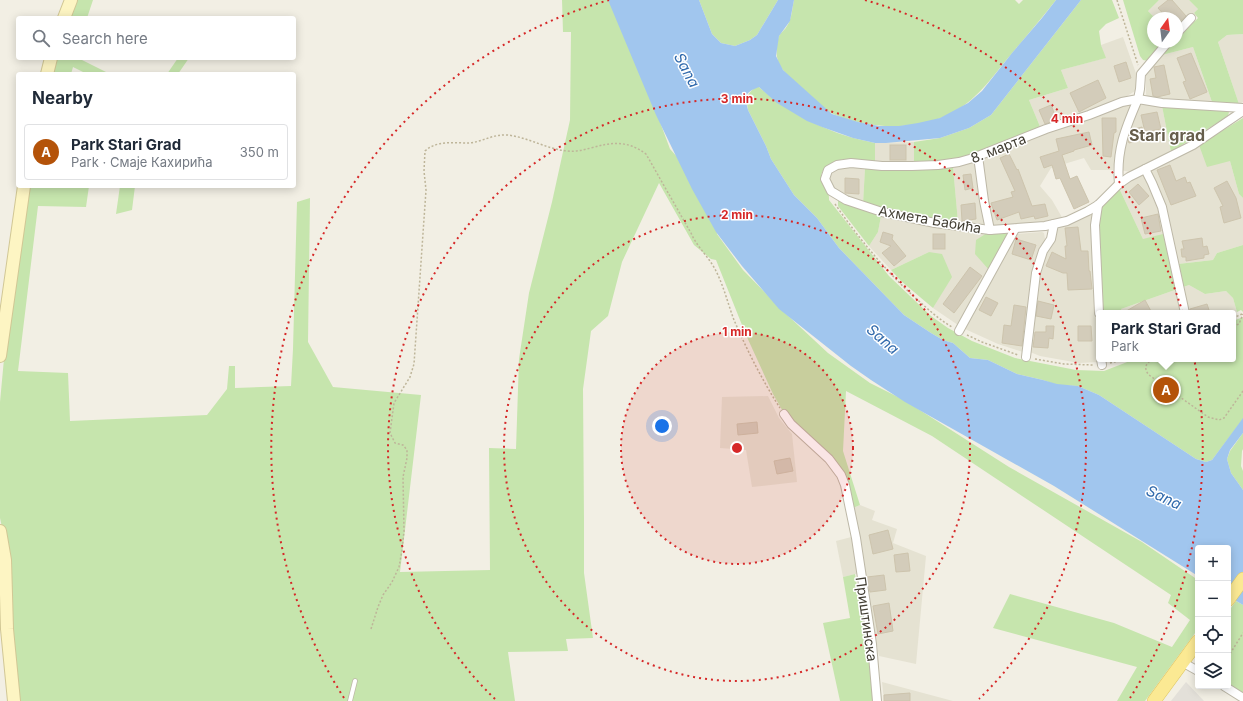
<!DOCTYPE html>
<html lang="en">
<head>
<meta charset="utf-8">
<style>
	body { margin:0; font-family:Inter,sans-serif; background:#f6f6f7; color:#1f2937 }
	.controls { position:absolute; right:12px; bottom:12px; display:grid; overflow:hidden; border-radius:4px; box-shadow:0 2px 10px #0003 }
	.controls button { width:36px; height:36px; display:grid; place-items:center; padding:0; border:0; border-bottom:1px solid #e0e1e3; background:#fff; color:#1f2937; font:20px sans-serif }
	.compass { position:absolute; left:1147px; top:12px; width:36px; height:36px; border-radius:50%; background:#fff; box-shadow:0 2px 10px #0003; rotate:14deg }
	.you { position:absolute; left:662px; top:426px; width:14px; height:14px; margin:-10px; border:3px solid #fff; border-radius:50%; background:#1a73e8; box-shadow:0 0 0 6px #1a73e833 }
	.badge { display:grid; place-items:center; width:26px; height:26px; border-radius:50%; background:#b45309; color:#fff; font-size:13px; font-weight:700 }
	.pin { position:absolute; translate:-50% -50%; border:2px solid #fff; box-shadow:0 1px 4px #0006 }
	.popup { position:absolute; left:1096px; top:310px; width:140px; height:52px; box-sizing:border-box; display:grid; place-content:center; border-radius:4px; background:#fff; filter:drop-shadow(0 1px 3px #0005); font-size:13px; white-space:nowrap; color:#747a83 }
	.popup b { font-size:15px; color:#1f2937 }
	.popup::after { content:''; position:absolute; left:50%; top:100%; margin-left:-8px; border:8px solid transparent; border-top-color:#fff }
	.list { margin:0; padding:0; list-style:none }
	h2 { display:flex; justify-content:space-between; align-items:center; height:52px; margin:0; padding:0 16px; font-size:17px }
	h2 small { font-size:13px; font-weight:400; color:#747a83 }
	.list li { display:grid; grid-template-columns:26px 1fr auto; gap:12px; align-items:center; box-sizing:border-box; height:56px; margin:0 8px 8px; padding:0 8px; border:1px solid #e0e1e3; border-radius:4px }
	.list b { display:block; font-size:15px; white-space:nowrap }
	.list p { margin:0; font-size:13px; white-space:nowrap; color:#747a83 }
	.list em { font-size:13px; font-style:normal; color:#747a83 }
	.icon { flex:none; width:22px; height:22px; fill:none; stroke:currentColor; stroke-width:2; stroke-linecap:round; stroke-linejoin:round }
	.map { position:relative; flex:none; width:1243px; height:701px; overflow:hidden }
	.search { position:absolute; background:#fff; box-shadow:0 2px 10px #0003; left:16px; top:16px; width:280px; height:44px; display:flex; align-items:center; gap:10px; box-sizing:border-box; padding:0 14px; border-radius:4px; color:#747a83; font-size:15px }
	.panel { position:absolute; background:#fff; box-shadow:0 2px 10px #0003; left:16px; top:72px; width:280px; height:116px; border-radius:4px }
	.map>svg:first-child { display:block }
	.residential { fill:#e5e2d2 }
	.industrial { fill:#e3e0d9 }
	.green { fill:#c6e5ad }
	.water { fill:#a1c6ee }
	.building { fill:#d3ccba; stroke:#cdc4ad }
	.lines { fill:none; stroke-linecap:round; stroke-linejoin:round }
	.lane-casing { stroke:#bdb8a7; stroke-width:5.5 }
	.street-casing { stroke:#bdb8a7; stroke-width:10 }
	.secondary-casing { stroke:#d1c795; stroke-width:14 }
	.primary-casing { stroke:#e0c964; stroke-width:14 }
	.path { stroke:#beb599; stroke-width:1.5; stroke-dasharray:2 2; stroke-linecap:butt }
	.lane { stroke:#fff; stroke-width:4 }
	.street { stroke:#fff; stroke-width:8 }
	.secondary { stroke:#fdf5c3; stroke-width:12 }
	.primary { stroke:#fbe993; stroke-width:13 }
	.ring { fill:none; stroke:#d62828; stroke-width:2; stroke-dasharray:2 4 }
	.labels { text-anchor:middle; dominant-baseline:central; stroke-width:3; stroke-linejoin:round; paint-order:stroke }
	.street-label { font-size:14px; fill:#433f34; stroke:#fff }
	.water-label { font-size:15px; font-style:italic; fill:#316aac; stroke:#fff }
	.quarter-label { font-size:16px; font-weight:bold; fill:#665e4c; stroke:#fff }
	.centre { fill:#d62828; stroke:#fff; stroke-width:2 }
	.ring-label { font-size:12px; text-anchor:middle; font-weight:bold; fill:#d62828; stroke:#fff; stroke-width:3; stroke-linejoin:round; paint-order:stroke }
</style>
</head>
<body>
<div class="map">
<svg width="1243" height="701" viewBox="0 0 1243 701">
	<rect width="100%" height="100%" fill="#f2efe4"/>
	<!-- residential -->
	<g class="residential">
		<path d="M 1159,0 L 1189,0 L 1198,9 L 1177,31 L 1177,18 L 1155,18 L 1148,11 Z"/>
		<path d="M 1242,34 L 1243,34 L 1243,102 L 1239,104 L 1218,42 L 1227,35 Z"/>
		<path d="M 1123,37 L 1138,79 L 1138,86 L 1135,91 L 1124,98 L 1041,129 L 1029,100 L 1068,88 L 1061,70 L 1105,58 L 1101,45 Z"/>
		<path d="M 1193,47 L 1212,102 L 1147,97 L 1146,94 L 1146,74 L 1162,55 Z"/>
		<path d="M 1126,104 L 1131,104 L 1132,106 L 1119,137 L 1113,170 L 1091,170 L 1084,158 L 1051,168 L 1040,186 L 1052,200 L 1063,219 L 1023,225 L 992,226 L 981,169 L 982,158 L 1017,143 Z"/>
		<path d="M 1142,104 L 1162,106 L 1171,152 L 1131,172 L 1125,171 L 1121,170 L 1125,140 L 1137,109 Z"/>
		<path d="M 914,142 L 914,164 L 875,163 L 875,143 Z"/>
		<path d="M 1199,145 L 1230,161 L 1239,194 L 1243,198 L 1243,245 L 1217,253 L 1213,260 L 1178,264 L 1143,239 L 1119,188 Z"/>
		<path d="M 976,161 L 987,226 L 958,222 L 953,167 Z"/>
		<path d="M 849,167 L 865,168 L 863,204 L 839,194 L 830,184 L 828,175 L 838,168 Z"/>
		<path d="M 1091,213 L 1093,213 L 1095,305 L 1099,362 L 1079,363 L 1040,356 L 1030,352 L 1040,265 L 1057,230 L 1060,227 Z"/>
		<path d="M 881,216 L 904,222 L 987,233 L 990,271 L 958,325 L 933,308 L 951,277 L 929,252 L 891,270 L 869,246 L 878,232 Z"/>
		<path d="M 1042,232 L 1044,233 L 1045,239 L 1037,260 L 1023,352 L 998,344 L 965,329 L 1016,234 Z"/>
		<path d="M 1189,285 L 1205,294 L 1226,291 L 1233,298 L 1237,312 L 1233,314 L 1123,313 L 1121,309 Z"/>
		<path d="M 768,396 L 779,418 L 792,434 L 797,482 L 752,487 L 746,450 L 720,448 L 722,397 Z"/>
		<path d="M 860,505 L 875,511 L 872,520 L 897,529 L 893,543 L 926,556 L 916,664 L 879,656 L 864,572 L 843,577 L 836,541 L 859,535 L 853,508 Z"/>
		<path d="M 882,682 L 953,701 L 884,701 Z"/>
	</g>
	<!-- industrial -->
	<path class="industrial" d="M 1186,682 L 1204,701 L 1171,701 Z"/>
	<!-- green -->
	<g class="green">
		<path d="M 74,0 L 93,0 L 87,18 L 69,18 Z"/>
		<path d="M 562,0 L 610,0 L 650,95 L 670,149 L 688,169 L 714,202 L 717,234 L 743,270 L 784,312 L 828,353 L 870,383 L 904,400 L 1009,467 L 1142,542 L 1198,580 L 1198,629 L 1145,701 L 1117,701 L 1137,667 L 993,628 L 1010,594 L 1114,623 L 1172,647 L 1190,620 L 1168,603 L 1171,595 L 932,436 L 846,391 L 843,451 L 860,505 L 853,508 L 841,470 L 785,415 L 773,394 L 746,335 L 716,260 L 711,259 L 694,245 L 659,183 L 622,262 L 608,316 L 591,331 L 583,389 L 584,519 L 584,573 L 593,638 L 566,639 L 568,651 L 508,652 L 515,701 L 18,701 L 8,556 L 0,518 L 0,402 L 5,348 L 28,186 L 89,186 L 86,207 L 38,206 L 18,371 L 68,373 L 70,421 L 207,415 L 227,389 L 229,366 L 235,366 L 235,388 L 291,386 L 293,349 L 297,202 L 310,198 L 308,342 L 333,387 L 421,395 L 400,572 L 490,570 L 489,448 L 516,449 L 519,359 L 529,293 L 552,202 L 570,120 L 571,32 L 563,32 Z"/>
		<path d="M 699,0 L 778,0 L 757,35 L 750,40 L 735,46 L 721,43 L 712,34 Z"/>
		<path d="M 794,0 L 1015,0 L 1019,4 L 1023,0 L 1056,0 C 1042,18 1028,34 1013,52 C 994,74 980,97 954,112 C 919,131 869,130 833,114 C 823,109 810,95 801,87 C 791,78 779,70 777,57 C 776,52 777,40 779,36 C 781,32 785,30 787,26 C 792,19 792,8 794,0 Z"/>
		<path d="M 1081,0 L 1112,0 L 1119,18 L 1106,24 L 1099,31 L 1101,45 L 1106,58 L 1061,70 L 1068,88 L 1029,100 L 1041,129 L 1021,134 L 971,156 L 914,164 L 914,142 L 940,138 L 969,128 L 991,115 Z"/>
		<path d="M 1123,0 L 1159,0 L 1148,11 L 1155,18 L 1153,18 L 1153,42 L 1166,42 L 1148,61 L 1143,60 L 1140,56 Z"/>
		<path d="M 1189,0 L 1243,0 L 1243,34 L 1227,35 L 1218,42 L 1239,104 L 1212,102 L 1193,47 L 1162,55 L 1174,42 L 1177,42 L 1177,39 L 1198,18 L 1194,13 L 1198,9 Z"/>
		<path d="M 56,58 L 78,58 L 110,74 L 87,74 L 73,67 L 71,74 L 51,74 Z"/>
		<path d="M 178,58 L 189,58 L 178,74 L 167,74 Z"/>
		<path d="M 756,87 L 759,87 C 792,116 832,135 875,143 L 875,163 C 867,162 858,159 850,159 C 838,159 820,164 821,180 C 822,184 825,187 827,191 C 829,193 829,197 829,200 L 889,276 L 931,316 L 948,328 L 972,341 L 1015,358 L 1076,370 L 1104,371 L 1135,359 L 1233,359 L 1233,321 L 1243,317 L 1243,419 L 1212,460 L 1206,462 L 1196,459 L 1099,395 L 1078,386 L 1057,385 L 1043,380 L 1017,374 L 988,360 L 970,358 L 953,343 L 943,340 L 931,333 L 904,315 L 839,248 L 817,218 L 794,195 L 771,159 L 766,146 L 748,110 L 746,97 L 752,90 Z"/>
		<path d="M 1162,106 L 1227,110 L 1229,112 L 1228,116 L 1171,152 Z"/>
		<path d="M 1243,118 L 1243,198 L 1239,194 L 1230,161 L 1207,167 L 1199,145 Z"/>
		<path d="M 953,167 L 958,222 C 926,219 893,214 863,204 L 865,168 L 914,170 Z"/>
		<path d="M 120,186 L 135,186 L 132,210 L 116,214 Z"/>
		<path d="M 1119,188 L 1143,239 L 1171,232 L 1178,264 L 1213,260 L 1217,253 L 1243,245 L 1243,312 L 1241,310 L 1237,312 L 1233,298 L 1226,291 L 1205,294 L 1189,285 L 1121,309 L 1123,313 L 1103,313 L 1099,236 L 1099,212 L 1102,206 Z"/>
		<path d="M 840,200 L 881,216 L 878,232 L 869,246 L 838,206 L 838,201 Z"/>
		<path d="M 987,233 L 1008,233 L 990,271 L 975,254 L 976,240 Z"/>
		<path d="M 929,252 L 942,254 L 952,277 L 933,308 L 901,281 L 891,270 Z"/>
		<path d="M 1243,433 L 1243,449 L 1242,451 L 1241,466 L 1243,471 L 1243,490 L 1231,473 L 1227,459 L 1230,451 Z"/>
		<path d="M 855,574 L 875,701 L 840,701 L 823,623 L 850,618 L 843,577 Z"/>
		<path d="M 1236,601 L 1243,605 L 1243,693 L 1228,683 L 1228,612 Z"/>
	</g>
	<!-- water -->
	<path class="water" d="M 608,0 L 699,0 L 712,34 L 721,43 L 735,46 L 750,40 L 757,35 L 778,0 L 794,0 L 790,21 L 779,36 L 776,56 L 783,70 L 832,114 L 858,122 L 879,126 L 899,126 L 918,123 L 940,118 L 968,103 L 982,91 L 1012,53 L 1042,18 L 1056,0 L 1081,0 L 991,115 L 969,128 L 940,138 L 886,143 L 875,143 L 853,138 L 822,127 L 807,121 L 777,103 L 759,87 L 752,90 L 748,93 L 746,97 L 746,102 L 748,110 L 766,146 L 771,159 L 794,195 L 817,218 L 839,248 L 904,315 L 931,333 L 943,340 L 953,343 L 970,358 L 988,360 L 1017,374 L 1043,380 L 1057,384 L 1078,386 L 1099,395 L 1196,459 L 1206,462 L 1212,460 L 1243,418 L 1243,433 L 1230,450 L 1227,459 L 1231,473 L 1243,490 L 1243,605 L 1228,596 L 1228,548 L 1198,548 L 1198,576 L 1054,486 L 905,402 L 871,380 L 851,366 L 779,309 L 742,266 L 716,232 L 692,189 L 656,115 Z"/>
	<!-- building -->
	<g class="building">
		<path d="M 1168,0 L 1172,0 L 1186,16 L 1177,24 L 1177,18 L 1167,18 L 1158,8 Z"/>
		<path d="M 1191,53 L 1207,92 L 1190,99 L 1183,82 L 1186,81 L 1177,58 Z"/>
		<path d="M 1126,62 L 1131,78 L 1119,82 L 1114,66 Z"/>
		<path d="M 1164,65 L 1170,94 L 1157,97 L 1153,96 L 1150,79 L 1156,78 L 1154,67 Z"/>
		<path d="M 1098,80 L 1106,98 L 1079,112 L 1070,93 Z"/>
		<path d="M 1051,105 L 1057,120 L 1045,124 L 1039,110 Z"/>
		<path d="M 1157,112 L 1161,129 L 1145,132 L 1141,115 Z"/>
		<path d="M 1102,118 L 1116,118 L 1116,132 L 1114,133 L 1111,157 L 1103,156 Z"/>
		<path d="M 1142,127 L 1145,139 L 1129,143 L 1128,140 L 1131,130 Z"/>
		<path d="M 1089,132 L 1092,145 L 1074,150 L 1074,151 L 1062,155 L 1070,179 L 1077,176 L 1089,202 L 1074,209 L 1060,178 L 1056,179 L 1052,165 L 1044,168 L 1040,157 L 1059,151 L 1056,139 Z"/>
		<rect x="890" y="145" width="16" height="15"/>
		<path d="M 1009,154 L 1017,170 L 1018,169 L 1032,206 L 1045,204 L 1048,216 L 1035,219 L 1034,216 L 1021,219 L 1019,212 L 997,220 L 991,203 L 1013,197 L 1011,192 L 1015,191 L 1000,158 Z"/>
		<path d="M 1170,165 L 1176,181 L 1185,177 L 1187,183 L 1190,182 L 1196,196 L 1171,205 L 1157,170 Z"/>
		<path d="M 971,174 L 973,188 L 965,190 L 963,175 Z"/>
		<path d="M 845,178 L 859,179 L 859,194 L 845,193 Z"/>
		<path d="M 1227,181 L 1236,198 L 1241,218 L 1224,223 L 1220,207 L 1223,206 L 1214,188 Z"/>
		<path d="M 1138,184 L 1149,196 L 1139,205 L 1129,192 Z"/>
		<path d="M 975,203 L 976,219 L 962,221 L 961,205 Z"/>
		<path d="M 1158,214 L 1161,231 L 1145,234 L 1141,218 Z"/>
		<path d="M 1078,227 L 1081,251 L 1088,251 L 1089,271 L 1090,271 L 1092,289 L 1068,290 L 1067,273 L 1063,273 L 1046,266 L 1052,252 L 1066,259 L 1065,246 L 1067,246 L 1065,228 Z"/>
		<path d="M 883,232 L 893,235 L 892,239 L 906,256 L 894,266 L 882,253 L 891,246 L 880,242 Z"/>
		<rect x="933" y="234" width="12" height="15"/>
		<path d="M 1202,238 L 1203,247 L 1207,246 L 1209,254 L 1204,255 L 1204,258 L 1186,261 L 1186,257 L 1182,257 L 1181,249 L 1184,249 L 1182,241 Z"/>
		<path d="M 1016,239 L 1036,245 L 1031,260 L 1012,254 Z"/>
		<path d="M 970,267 L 982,276 L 954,313 L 943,304 Z"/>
		<path d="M 986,297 L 998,303 L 991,316 L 979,310 Z"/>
		<path d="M 1145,300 L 1152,313 L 1123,313 Z"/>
		<path d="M 1038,301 L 1054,305 L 1051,319 L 1036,316 Z"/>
		<path d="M 1207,304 L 1210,313 L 1190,313 L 1190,309 Z"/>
		<path d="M 1014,305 L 1026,307 L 1022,346 L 1002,343 L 1004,325 L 1011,326 Z"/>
		<path d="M 1046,326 L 1054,326 L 1053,339 L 1049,338 L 1048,348 L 1033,347 L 1035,332 L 1046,332 Z"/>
		<path d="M 1078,326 L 1091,326 L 1092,341 L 1078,341 Z"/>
		<path d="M 757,422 L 758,433 L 738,435 L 737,424 Z"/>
		<path d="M 790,458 L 793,471 L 777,474 L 774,461 Z"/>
		<path d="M 888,530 L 893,549 L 873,554 L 869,535 Z"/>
		<path d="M 908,553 L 910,571 L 896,572 L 894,555 Z"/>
		<path d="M 884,575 L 886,590 L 870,592 L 867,577 Z"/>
		<path d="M 889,603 L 893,631 L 878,634 L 873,606 Z"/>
		<path d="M 910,693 L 910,701 L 884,701 L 884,695 Z"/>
	</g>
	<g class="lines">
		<!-- lane casing -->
		<g class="lane-casing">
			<path id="lane" d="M 350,701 L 355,681"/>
		</g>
		<!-- street casing -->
		<g class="street-casing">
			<g id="street">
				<path d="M 1177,33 L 1191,18"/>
				<path d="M 1168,42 L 1141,74 L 1140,89 L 1138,99 L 1122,102 L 1089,115 L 1046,129 L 973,158 L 959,162 L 938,165 L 912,166 L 882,166 L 851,163 L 837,165 L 828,170 L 825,179 L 831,191 L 846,200 L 882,212 L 935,223 L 990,230 L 1045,226 L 1067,221 L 1088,211 L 1098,205 L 1119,184 L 1129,177 L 1193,145 L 1243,111"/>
				<path d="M 978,156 L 984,201 L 990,230"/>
				<path d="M 1145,169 L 1152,183 L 1162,207 L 1185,313"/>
				<path d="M 1119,184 C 1116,151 1125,129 1138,99 L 1162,103 L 1243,108"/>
				<path d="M 1098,205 L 1095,225 L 1099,313"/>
				<path d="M 959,331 L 1015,229"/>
				<path d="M 1026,357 L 1036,273 L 1043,251 L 1051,239 L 1054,224"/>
				<path d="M 1101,359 L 1102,365"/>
				<path d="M 784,414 L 791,424 L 829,459 L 841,475 L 845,485 L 856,538 L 872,644 L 877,701"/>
				<path d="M 1182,662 L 1198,671"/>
				<path d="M 1224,686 L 1243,698"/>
			</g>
		</g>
		<!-- secondary casing -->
		<g class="secondary-casing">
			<g id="secondary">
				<path d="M 64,18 L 71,0"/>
				<path d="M 47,74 L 51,58"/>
				<path d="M 0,356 L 24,186"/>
				<path d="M 0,531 L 5,560 L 7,629 L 14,701"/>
			</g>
		</g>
		<!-- primary casing -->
		<g class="primary-casing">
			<g id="primary">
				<path d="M 1228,600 L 1243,579"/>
				<path d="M 1154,701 L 1198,641"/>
			</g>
		</g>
		<!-- path -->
		<g class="path">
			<path d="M 1117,0 L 1138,65"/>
			<path d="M 835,204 C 860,240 887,273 920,302 C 930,311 940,320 952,327"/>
			<path d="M 1233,318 L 1242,314"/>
			<path d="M 1233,326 L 1239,324 L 1243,314"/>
			<path d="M 967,335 L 982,342 L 1018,355"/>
			<path d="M 1035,359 L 1064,364 L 1093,365"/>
			<path d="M 1153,359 C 1146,363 1143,368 1149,375 L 1208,417 L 1219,420 L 1224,418 L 1243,391"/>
			<path d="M 1110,363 L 1127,359"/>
			<path d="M 371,629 L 378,607 L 383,595 L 392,582 L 399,567 L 402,550 L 404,531 L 403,477 L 407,458 L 407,450 L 403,445 L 395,443 L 390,433 L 394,403 L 410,377 L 414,364 L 426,190 L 424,171 L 425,151 C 437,140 454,143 469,143 C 482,142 493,134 507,135 C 528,137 546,149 567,151 C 575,152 583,150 591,148 C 612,142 627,140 646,154 L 691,233 C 697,247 709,257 716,271 C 724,287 728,304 734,320 C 747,350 762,380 780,408"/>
			<path d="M 1228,657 L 1243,633"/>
		</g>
		<!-- lane -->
		<use href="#lane" class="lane"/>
		<!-- street -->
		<use href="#street" class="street"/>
		<!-- secondary -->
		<use href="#secondary" class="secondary"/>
		<!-- primary -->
		<use href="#primary" class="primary"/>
	</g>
	<!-- distance rings -->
	<circle cx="737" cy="448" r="116" fill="#d62828" fill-opacity=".12"/>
	<g class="ring">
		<circle cx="737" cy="448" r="116"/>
		<circle cx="737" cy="448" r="233"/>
		<path d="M495 699A349 349 0 1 1 979 699"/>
		<path d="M344 698A466 466 0 0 1 609 0M865 0A466 466 0 0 1 1130 698"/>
	</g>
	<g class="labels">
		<!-- street labels -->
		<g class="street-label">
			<text transform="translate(998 148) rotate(-21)">8. марта</text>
			<text transform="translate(930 219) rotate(10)">Ахмета Бабића</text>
			<text transform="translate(867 619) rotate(82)">Приштинска</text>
		</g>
		<!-- water labels -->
		<g class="water-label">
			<text transform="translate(687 70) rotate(62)">Sana</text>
			<text transform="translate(883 339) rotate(41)">Sana</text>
			<text transform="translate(1164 497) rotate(25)">Sana</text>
		</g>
		<!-- quarter labels -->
		<g class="quarter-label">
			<text x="1167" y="135">Stari grad</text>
		</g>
	</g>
	<circle cx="737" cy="448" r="6" class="centre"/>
	<g class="ring-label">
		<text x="737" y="103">3 min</text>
		<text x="1067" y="123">4 min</text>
		<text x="737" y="219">2 min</text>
		<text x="737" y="336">1 min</text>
	</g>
</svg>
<div class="controls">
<button>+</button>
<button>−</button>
<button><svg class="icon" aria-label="locate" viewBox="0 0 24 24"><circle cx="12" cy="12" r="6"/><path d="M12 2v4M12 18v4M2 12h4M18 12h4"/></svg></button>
<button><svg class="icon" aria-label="layers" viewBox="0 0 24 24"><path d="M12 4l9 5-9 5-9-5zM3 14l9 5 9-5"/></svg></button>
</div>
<svg class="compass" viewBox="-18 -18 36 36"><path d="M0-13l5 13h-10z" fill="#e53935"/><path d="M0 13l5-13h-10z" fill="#747a83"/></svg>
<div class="you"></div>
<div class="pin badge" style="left:1166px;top:390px">A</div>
<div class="popup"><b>Park Stari Grad</b>Park</div>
<div class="search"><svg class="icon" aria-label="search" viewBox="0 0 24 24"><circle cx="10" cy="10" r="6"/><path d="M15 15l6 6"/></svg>Search here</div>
<section class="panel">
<h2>Nearby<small></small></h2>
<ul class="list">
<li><span class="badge">A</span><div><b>Park Stari Grad</b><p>Park · Смaје Кахирића</p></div><em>350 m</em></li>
</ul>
</section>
</div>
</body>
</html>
